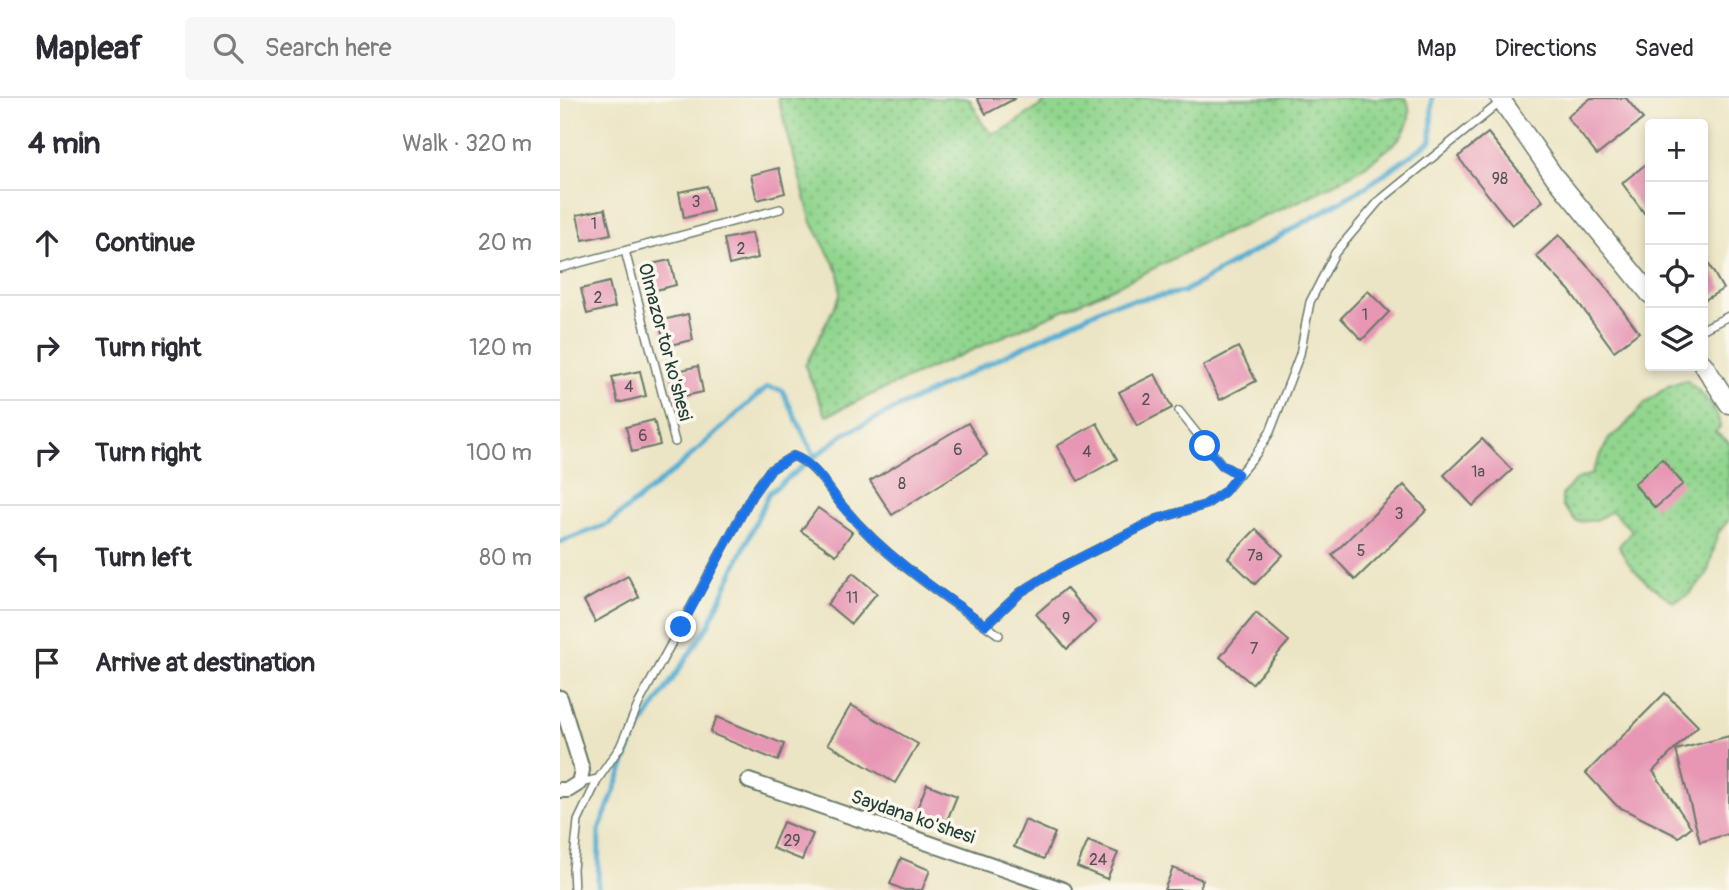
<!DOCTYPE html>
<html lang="en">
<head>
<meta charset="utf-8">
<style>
	body { margin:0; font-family:Pangolin,sans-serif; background:#f7f7f7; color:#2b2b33 }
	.controls { position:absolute; right:21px; top:21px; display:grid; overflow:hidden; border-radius:7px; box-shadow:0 4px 10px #0003 }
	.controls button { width:63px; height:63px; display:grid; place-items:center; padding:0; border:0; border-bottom:2px solid #e1e1e2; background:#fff; color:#2b2b33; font:35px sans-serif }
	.stop { position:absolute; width:21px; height:21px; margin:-16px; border:5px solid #1a73e8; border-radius:50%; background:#fff }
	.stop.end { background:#1a73e8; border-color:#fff; box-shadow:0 2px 7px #0008 }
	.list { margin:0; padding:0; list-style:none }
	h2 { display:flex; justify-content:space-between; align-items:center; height:91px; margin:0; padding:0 28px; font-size:30px }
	h2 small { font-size:23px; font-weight:400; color:#7c7c81 }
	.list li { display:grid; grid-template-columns:46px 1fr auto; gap:21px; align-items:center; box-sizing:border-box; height:105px; padding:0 28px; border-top:2px solid #e1e1e2 }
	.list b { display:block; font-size:26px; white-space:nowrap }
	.list em { font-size:23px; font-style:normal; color:#7c7c81 }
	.icon { flex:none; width:38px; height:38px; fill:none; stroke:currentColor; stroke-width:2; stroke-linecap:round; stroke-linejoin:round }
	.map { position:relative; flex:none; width:1169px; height:792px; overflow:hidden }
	header { display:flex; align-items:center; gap:42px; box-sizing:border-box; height:98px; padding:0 35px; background:#fff; border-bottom:2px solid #e1e1e2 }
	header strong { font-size:33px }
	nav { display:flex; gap:38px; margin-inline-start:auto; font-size:24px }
	.search { width:490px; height:63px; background:#f7f7f7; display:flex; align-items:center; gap:18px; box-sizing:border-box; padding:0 24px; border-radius:7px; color:#7c7c81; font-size:26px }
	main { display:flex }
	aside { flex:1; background:#fff }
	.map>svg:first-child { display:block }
	.grass { fill:url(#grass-dots); stroke:#588961; stroke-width:2 }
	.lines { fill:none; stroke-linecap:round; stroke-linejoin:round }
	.stream { stroke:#55add2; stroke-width:5 }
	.building { fill:#e796b4 }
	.service-casing { stroke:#677867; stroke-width:10 }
	.minor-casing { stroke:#677867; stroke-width:18 }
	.tertiary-casing { stroke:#677867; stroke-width:21 }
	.service { stroke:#fff; stroke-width:7 }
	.minor { stroke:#fff; stroke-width:14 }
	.tertiary { stroke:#fff; stroke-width:18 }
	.route { stroke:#1a73e8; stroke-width:9 }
	.labels { text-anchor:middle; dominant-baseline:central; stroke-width:7; stroke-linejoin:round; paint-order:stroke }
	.number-label { font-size:16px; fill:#515354 }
	.street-label { font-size:19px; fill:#1f3d34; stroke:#fbf7ec }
</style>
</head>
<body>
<header>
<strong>Mapleaf</strong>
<div class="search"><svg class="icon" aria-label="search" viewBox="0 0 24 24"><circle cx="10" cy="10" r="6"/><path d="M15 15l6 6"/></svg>Search here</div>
<nav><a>Map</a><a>Directions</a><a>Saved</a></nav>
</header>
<main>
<aside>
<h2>4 min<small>Walk · 320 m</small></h2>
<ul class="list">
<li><svg class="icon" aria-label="ahead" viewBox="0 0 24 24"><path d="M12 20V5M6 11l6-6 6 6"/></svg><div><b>Continue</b></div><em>20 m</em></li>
<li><svg class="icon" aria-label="right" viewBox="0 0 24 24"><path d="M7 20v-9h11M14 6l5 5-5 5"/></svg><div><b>Turn right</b></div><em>120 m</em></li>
<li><svg class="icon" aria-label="right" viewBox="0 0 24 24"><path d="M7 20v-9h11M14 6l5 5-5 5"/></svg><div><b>Turn right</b></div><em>100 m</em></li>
<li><svg class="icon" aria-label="left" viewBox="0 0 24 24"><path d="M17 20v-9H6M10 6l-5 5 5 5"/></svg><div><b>Turn left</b></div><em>80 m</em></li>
<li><svg class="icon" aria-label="arrive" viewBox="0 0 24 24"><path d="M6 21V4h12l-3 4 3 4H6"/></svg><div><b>Arrive at destination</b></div></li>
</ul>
</aside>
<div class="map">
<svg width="1169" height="792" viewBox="0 0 1169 792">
	<defs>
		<pattern id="grass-dots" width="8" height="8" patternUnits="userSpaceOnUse" patternTransform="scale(1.75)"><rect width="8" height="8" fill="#91d58e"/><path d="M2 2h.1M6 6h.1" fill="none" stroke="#76ae75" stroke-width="1.8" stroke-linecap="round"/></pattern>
	</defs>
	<rect width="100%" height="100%" fill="#fbf7ec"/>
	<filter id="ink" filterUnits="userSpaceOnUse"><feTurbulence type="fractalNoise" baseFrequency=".0143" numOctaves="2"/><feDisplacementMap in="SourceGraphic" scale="14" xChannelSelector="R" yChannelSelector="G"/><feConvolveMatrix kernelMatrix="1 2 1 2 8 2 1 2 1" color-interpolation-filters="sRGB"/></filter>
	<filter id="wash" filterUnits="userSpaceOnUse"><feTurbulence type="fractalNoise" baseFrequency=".00686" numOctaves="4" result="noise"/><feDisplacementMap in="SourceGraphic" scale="28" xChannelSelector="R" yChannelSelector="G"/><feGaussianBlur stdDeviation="1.57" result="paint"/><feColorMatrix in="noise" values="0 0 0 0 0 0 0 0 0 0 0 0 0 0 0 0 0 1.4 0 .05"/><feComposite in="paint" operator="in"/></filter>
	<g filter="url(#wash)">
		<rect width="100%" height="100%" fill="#ece5c5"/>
		<!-- grass -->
		<g class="grass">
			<path d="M 218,0 L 409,0 L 422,25 L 431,35 L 440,34 L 482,7 L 486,0 L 846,0 C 854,16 847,35 833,47 C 781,91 708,115 646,144 C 616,159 586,175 556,188 C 460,233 361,272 266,318 L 245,268 L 280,197 L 279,175 L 252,125 Z"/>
			<path d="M 1126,282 C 1140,293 1159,310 1160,329 L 1155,334 L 1169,344 L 1169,422 L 1158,435 L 1147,477 L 1128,497 L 1114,504 C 1093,490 1068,472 1059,448 L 1072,433 L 1052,413 L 1036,422 L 1017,424 L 1002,407 L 1002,397 L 1015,382 L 1031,376 L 1050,339 L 1061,332 L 1085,305 L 1110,287 Z"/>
		</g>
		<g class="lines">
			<!-- stream -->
			<g class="stream">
				<path d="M 0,444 L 48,426 L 116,371 L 207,289 L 222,292 L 255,359"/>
				<path d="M 38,792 L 39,732 L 76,636 L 148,528 L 209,395 L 284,336 L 551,206 L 623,194 L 807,88 L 871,43 L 872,0"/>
			</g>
		</g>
		<g id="blocks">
			<!-- building -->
			<g class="building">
				<path d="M 417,0 L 456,0 L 426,16 Z"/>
				<path d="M 1031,0 L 1066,0 L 1083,21 L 1037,57 L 1007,19 Z"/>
				<path d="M 928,35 L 983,103 L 952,127 L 898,59 Z"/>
				<path d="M 1090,63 L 1090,123 L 1062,85 Z"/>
				<path d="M 219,70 L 225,95 L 197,102 L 191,77 Z"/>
				<path d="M 147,88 L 153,113 L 124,120 L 119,94 Z"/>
				<path d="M 45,111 L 51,136 L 23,142 L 17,117 Z"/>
				<path d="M 192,135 L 198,160 L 169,167 L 164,141 Z"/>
				<path d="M 999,137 L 1041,183 L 1079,234 L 1054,253 L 1009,192 L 976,158 Z"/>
				<path d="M 1143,156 L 1163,191 L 1143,203 Z"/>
				<path d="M 110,162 L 116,187 L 88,194 L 82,168 Z"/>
				<path d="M 49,184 L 55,209 L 27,216 L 21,191 Z"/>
				<path d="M 808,193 L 829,214 L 802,242 L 781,220 Z"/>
				<path d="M 128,216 L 133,242 L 105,248 L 99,223 Z"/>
				<path d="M 678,249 L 696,283 L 660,302 L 643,268 Z"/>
				<path d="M 138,268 L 143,294 L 115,300 L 110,275 Z"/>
				<path d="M 80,273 L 86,298 L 58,305 L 52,279 Z"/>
				<path d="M 595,276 L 612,310 L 577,328 L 559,294 Z"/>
				<path d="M 94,322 L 100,347 L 72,354 L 66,329 Z"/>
				<path d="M 408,325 L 427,357 L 332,417 L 310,383 Z"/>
				<path d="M 537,325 L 557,361 L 518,383 L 497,348 Z"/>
				<path d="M 922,341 L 952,372 L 913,408 L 884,377 Z"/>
				<path d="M 1102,361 L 1123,386 L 1095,410 L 1074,386 Z"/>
				<path d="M 844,387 L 867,412 L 795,482 L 772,457 Z"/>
				<path d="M 258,410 L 292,434 L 276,457 L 241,433 Z"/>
				<path d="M 696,431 L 723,457 L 695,486 L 668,460 Z"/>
				<path d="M 293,475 L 317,495 L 291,526 L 267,506 Z"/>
				<path d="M 68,478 L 79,499 L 35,524 L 24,503 Z"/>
				<path d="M 506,490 L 536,525 L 507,551 L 476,516 Z"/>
				<path d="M 696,515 L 729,543 L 692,586 L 660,559 Z"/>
				<path d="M 1105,595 L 1138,628 L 1093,673 L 1131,729 L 1119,739 L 1057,708 L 1026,675 Z"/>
				<path d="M 291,607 L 358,646 L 335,685 L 268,646 Z"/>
				<path d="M 157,619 L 224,646 L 218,663 L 150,635 Z"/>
				<path d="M 1169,638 L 1169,736 L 1140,744 L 1116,652 Z"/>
				<path d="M 367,686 L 397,698 L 386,725 L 356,713 Z"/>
				<path d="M 465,722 L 495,735 L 484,761 L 454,749 Z"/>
				<path d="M 223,724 L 253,736 L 242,762 L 212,750 Z"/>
				<path d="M 528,743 L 558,755 L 547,781 L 517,769 Z"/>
				<path d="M 341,760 L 370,772 L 362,792 L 344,792 L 330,786 Z"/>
				<path d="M 613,770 L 643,782 L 639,792 L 604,792 Z"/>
			</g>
		</g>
	</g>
	<g filter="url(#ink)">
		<use href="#blocks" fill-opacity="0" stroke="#677867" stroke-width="2"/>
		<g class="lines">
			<!-- service casing -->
			<g class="service-casing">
				<g id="service">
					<path d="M 65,153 L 115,344"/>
					<path d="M 0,170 L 220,111"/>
					<path d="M 1143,231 L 1169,218"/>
					<path d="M 619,313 L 662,367 L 678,376"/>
					<path d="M 426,527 L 461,494 L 500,470 L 597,421 L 645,407 L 664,394 L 696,356 L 710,334 L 740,256 L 750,204 L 775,155 L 819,103 L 942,3"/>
					<path d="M 20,685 L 38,681 L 60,649 L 79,605 L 192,397 L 210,372 L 233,358 C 257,367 269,393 285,411 C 327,462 386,499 439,537"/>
					<path d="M 14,792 L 13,771 L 18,723 L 38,681"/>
				</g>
			</g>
			<!-- minor casing -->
			<g class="minor-casing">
				<g id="minor">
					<path d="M 0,600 L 22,672 L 19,685 L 8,692 L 0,692"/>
					<path d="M 189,683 L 504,792"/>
				</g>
			</g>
			<!-- tertiary casing -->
			<g class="tertiary-casing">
				<g id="tertiary">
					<path d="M 940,0 L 994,78 L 1090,196"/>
					<path d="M 1143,266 L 1169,306"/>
				</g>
			</g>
			<!-- service -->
			<use href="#service" class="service"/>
			<!-- minor -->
			<use href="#minor" class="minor"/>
			<!-- tertiary -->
			<use href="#tertiary" class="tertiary"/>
		</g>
	</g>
	<g class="lines" filter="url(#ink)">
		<!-- route -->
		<path class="route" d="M 121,529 L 192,397 L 210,372 L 233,358 C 257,366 269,393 285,411 C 323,457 377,493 426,527 L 461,494 L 500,470 L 597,421 L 645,407 L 664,394 L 678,376 L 662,367 L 645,348"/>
	</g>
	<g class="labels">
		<!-- number labels -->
		<g class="number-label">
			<text x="940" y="81">98</text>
			<text x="136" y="104">3</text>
			<text x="34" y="126">1</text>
			<text x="181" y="151">2</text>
			<text x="38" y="200">2</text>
			<text x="805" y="217">1</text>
			<text x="69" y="289">4</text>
			<text x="586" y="302">2</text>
			<text x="83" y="338">6</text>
			<text x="398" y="352">6</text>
			<text x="527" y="354">4</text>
			<text x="918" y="374">1a</text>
			<text x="342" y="386">8</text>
			<text x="839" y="416">3</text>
			<text x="801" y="453">5</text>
			<text x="695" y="458">7a</text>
			<text x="292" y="500">11</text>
			<text x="506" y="521">9</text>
			<text x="694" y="551">7</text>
			<text x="232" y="743">29</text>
			<text x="538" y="762">24</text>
		</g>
		<!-- street labels -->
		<g class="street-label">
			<text transform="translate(105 244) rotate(75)">Olmazor tor ko'shesi</text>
			<text transform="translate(353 719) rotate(19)">Saydana ko'shesi</text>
		</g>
	</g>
</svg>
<div class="controls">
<button>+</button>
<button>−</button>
<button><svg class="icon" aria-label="locate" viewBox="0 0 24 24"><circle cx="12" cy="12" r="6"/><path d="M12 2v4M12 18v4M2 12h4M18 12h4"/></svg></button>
<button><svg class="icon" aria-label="layers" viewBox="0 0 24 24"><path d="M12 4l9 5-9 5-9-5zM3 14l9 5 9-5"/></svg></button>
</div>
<div class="stop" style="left:645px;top:348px"></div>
<div class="stop end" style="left:121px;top:529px"></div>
</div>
</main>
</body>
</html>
